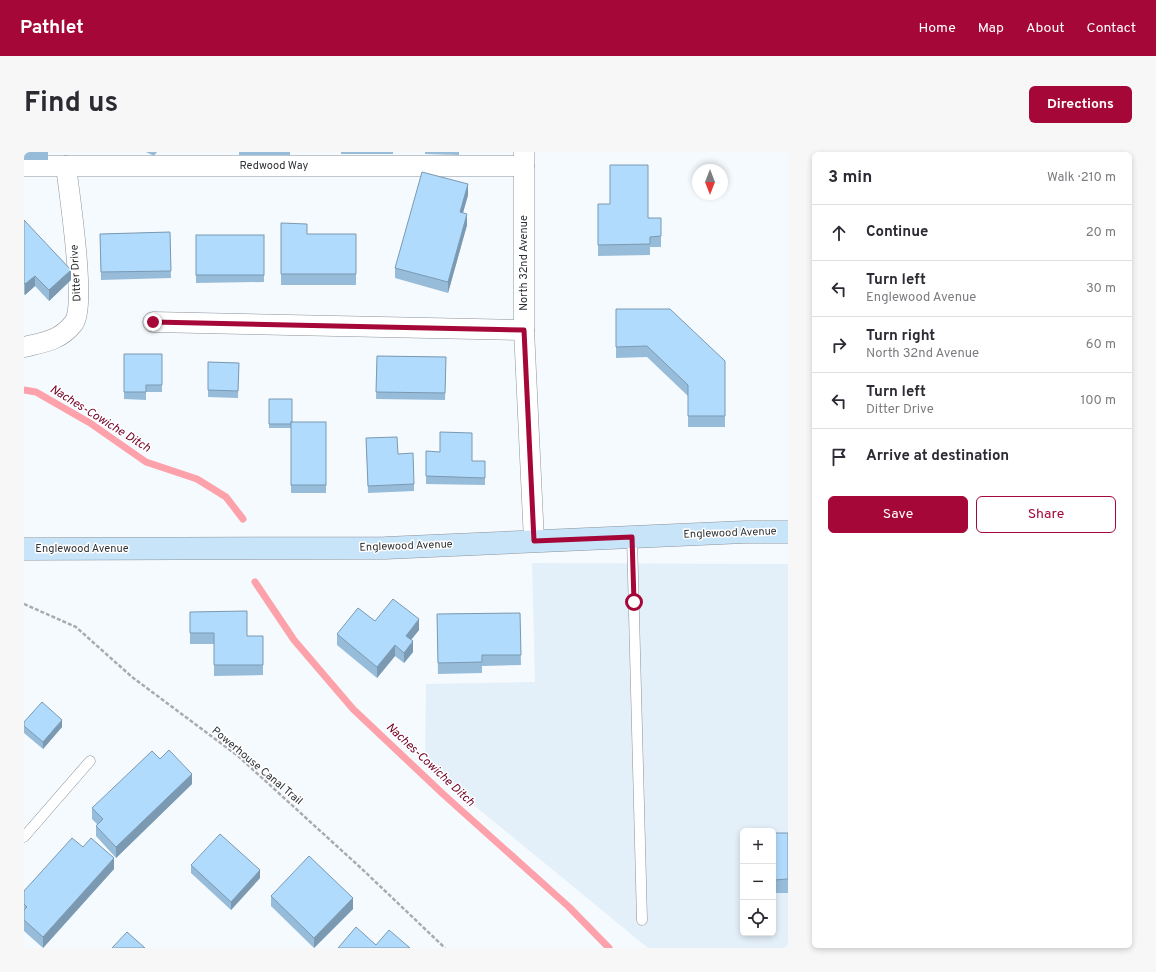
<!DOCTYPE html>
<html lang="en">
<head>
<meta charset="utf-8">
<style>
	body { margin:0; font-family:Overpass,sans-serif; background:#f7f7f7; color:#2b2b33 }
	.controls { position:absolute; right:12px; bottom:12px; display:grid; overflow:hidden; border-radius:6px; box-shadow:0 2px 6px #0003 }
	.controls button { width:36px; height:36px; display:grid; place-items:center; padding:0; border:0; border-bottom:1px solid #e1e1e2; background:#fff; color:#2b2b33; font:20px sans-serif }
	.compass { position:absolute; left:668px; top:12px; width:36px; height:36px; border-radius:50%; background:#fff; box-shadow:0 2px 6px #0003; rotate:180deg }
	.stop { position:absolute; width:12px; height:12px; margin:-9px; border:3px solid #a40738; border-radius:50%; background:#fff }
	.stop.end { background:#a40738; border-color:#fff; box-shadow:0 1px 4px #0008 }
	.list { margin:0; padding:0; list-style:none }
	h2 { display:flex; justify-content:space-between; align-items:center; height:52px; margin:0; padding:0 16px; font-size:17px }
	h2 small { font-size:13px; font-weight:400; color:#7c7c81 }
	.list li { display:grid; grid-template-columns:26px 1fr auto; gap:12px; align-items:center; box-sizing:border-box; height:56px; padding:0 16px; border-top:1px solid #e1e1e2 }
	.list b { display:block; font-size:15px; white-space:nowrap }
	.list p { margin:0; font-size:13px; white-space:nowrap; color:#7c7c81 }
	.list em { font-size:13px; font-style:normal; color:#7c7c81 }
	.actions { display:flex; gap:8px; padding:12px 16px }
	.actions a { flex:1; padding:9px 0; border:1px solid #a40738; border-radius:6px; text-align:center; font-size:14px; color:#a40738 }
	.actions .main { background:#a40738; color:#fff }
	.icon { flex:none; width:22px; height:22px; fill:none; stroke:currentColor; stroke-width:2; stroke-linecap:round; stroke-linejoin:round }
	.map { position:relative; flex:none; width:764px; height:796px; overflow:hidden; border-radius:6px }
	header { display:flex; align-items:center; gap:24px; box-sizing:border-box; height:56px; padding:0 20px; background:#a40738; color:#fff }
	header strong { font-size:19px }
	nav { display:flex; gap:22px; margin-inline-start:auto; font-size:14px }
	.intro { display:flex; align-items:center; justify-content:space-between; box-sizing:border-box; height:96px; padding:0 24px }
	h1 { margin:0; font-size:28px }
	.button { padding:10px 18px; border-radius:6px; background:#a40738; color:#fff; font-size:14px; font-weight:700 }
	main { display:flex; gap:24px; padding:0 24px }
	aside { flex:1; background:#fff; border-radius:6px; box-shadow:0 2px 6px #0003 }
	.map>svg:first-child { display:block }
	.built { fill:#e3eff9; fill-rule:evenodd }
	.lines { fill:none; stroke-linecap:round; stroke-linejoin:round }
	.stream { stroke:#fda1aa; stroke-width:7 }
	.lane-casing { stroke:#8c939a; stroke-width:11 }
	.street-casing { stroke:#8c939a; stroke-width:21 }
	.secondary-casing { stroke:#8c939a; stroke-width:23 }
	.path { stroke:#a8acb0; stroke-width:2.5; stroke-dasharray:4 2; stroke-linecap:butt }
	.lane { stroke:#fff; stroke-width:10 }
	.street { stroke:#fff; stroke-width:20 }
	.secondary { stroke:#c7e4f9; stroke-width:22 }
	.wall { fill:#97bcda }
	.shaded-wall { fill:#7b99b1 }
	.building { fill:#b0dbfd; stroke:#7b99b1 }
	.route { stroke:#a40738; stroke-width:5 }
	.labels { text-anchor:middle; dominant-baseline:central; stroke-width:3; stroke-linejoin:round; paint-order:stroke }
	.street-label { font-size:11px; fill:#2f3235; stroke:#fff }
	.water-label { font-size:12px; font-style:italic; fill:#710023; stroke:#fff }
</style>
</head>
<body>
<header>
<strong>Pathlet</strong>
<nav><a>Home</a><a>Map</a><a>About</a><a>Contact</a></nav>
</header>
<div class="intro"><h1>Find us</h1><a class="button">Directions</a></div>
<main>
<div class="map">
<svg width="764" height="796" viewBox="0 0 764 796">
	<rect width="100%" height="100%" fill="#f5fafe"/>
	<!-- built -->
	<path class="built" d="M 508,411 L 764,412 L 764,796 L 624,796 L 401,613 L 402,532 L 511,530 ZM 719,679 L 749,679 L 749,781 L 719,781 Z"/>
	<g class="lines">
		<!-- stream -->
		<g class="stream">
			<path d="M 0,238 L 12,240 L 66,271 L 122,310 L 173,327 L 202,345 L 219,367"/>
			<path d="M 231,430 L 270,488 L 329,557 L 419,642 L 545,755 L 585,796"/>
		</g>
		<!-- lane casing -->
		<g class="lane-casing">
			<g id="lane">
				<path d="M 608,385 L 618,768"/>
				<path d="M 0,685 L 66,609"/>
			</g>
		</g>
		<!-- street casing -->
		<g class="street-casing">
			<g id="street">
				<path d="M 500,0 L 500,178 L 510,389"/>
				<path d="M 0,14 L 500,14"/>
				<path d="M 129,170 L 500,178"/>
				<path d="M 0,195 C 20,190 35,189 49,172 C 63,156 45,40 42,14"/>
			</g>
		</g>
		<!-- secondary casing -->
		<g class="secondary-casing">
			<path id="secondary" d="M 0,397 L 361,396 L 721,380 L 764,380"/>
		</g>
		<!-- path -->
		<path class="path" d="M 0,452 L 52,475 L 108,525 L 214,604 L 338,717 L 421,796"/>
		<!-- lane -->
		<use href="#lane" class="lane"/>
		<!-- street -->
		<use href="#street" class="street"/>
		<!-- secondary -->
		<use href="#secondary" class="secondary"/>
	</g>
	<!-- wall -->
	<g class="wall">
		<rect x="0" y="0" width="24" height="8"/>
		<path d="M 122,0 L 133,0 L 130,4 Z"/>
		<rect x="215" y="0" width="51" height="3"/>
		<rect x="317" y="0" width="52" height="2"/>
		<path d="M 401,0 L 435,0 L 435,3 L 401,2 Z"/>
		<path d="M 444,43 L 439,61 L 443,73 L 424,141 L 371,126 L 371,116 Z"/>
		<path d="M 574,52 L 586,52 L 624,66 L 637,66 L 637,95 L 626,95 L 626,103 L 574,104 Z"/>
		<path d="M 0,68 L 47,128 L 25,149 L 11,134 L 1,143 L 0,142 Z"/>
		<path d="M 257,71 L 283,82 L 332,82 L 332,133 L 257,133 Z"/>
		<path d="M 146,80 L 147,126 L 77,128 L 76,82 Z"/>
		<path d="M 172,83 L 240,83 L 240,130 L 172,131 Z"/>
		<path d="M 592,157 L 701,209 L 701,275 L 664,275 L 664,244 L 623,205 L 592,206 Z"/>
		<path d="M 100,202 L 138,202 L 138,240 L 122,240 L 122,248 L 100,247 Z"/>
		<path d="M 353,204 L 422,205 L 421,248 L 352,247 Z"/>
		<path d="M 184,210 L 215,211 L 214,246 L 184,245 Z"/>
		<path d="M 245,247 L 268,270 L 302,270 L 302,341 L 267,341 L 267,276 L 245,276 Z"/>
		<path d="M 342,286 L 374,302 L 390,332 L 390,339 L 344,341 Z"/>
		<path d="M 402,299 L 448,309 L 461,309 L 461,333 L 402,332 Z"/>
		<path d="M 166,460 L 223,484 L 239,484 L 239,523 L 190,524 L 190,492 L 166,492 Z"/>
		<path d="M 496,461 L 497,513 L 458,514 L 458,521 L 414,522 L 413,462 Z"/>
		<path d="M 351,469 L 395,478 L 387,488 L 389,500 L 380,511 L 371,504 L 353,526 L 313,493 L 313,482 Z"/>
		<path d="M 0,570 L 38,575 L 19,597 L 0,581 Z"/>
		<path d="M 136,607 L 168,632 L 92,706 L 72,684 L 72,674 L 73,672 L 68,667 L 68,656 Z"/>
		<path d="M 749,681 L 764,681 L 764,741 L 750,741 Z"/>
		<path d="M 59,695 L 90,717 L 19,796 L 0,779 L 0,739 Z"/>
		<path d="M 167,713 L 236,726 L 207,758 L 167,721 Z"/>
		<path d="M 247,744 L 329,757 L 290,796 L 247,754 Z"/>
	</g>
	<!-- shaded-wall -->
	<g class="shaded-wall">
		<path d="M 444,32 L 444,43 L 436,71 L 436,60 Z"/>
		<path d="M 443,62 L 443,73 L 424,141 L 424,130 Z"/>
		<path d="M 47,118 L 47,128 L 25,149 L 25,138 Z"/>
		<path d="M 11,124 L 11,134 L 1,143 L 1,132 Z"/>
		<path d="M 395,467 L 395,478 L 382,494 L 382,484 Z"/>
		<path d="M 389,489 L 389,500 L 380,511 L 380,501 Z"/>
		<path d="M 371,493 L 371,504 L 353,526 L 353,515 Z"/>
		<path d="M 38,568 L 38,575 L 19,597 L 19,590 Z"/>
		<path d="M 168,622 L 168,632 L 92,706 L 92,695 Z"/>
		<path d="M 90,706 L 90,717 L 19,796 L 19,785 Z"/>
		<path d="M 236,718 L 236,726 L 207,758 L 207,750 Z"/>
		<path d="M 329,746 L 329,757 L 290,796 L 290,786 Z"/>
	</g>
	<!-- building -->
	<g class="building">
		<path d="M 586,13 L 624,13 L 624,66 L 637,66 L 637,84 L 626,85 L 626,92 L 574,93 L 574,52 L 586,52 Z"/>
		<path d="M 398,20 L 444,32 L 436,60 L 443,62 L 424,130 L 371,116 Z"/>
		<path d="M 0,68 L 47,118 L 25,138 L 11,124 L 1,132 L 0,131 Z"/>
		<path d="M 257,71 L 283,72 L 283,82 L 332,82 L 332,122 L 257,122 Z"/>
		<path d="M 146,80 L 147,119 L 77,120 L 76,82 Z"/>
		<rect x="172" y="83" width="68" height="40"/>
		<path d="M 592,157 L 646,157 L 701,209 L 701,264 L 664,264 L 664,233 L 623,194 L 592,195 Z"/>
		<path d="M 100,202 L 138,202 L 138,233 L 122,233 L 122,240 L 100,240 Z"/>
		<path d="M 353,204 L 422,205 L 421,241 L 352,240 Z"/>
		<path d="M 184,210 L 215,211 L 214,239 L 184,238 Z"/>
		<path d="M 245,247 L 268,247 L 268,270 L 267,270 L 267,272 L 245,272 Z"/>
		<rect x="267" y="270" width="35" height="63"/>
		<path d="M 416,280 L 448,281 L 448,309 L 461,309 L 461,326 L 402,324 L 402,299 L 416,300 Z"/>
		<path d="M 373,285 L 374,302 L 389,301 L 390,332 L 344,334 L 342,286 Z"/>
		<path d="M 369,447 L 395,467 L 382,484 L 389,489 L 380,501 L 371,493 L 353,515 L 313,482 L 334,456 L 351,469 Z"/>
		<path d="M 223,459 L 223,484 L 239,484 L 239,513 L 190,513 L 190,481 L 166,481 L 166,460 Z"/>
		<path d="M 496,461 L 497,503 L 458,503 L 458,510 L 414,511 L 413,462 Z"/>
		<path d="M 18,550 L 38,568 L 19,590 L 0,574 L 0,570 Z"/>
		<path d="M 145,598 L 168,622 L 92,695 L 72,674 L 79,667 L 68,656 L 128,599 L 136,607 Z"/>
		<path d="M 749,681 L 764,681 L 764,727 L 750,728 Z"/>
		<path d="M 196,682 L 236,718 L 207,750 L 167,713 Z"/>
		<path d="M 48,686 L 59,695 L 67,686 L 90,706 L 19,785 L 0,768 L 0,758 L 3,755 L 0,752 L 0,739 Z"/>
		<path d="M 285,704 L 329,746 L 290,786 L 247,744 Z"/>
		<path d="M 332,775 L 352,793 L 365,778 L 386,796 L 314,796 Z"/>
		<path d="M 103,780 L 121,796 L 88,796 Z"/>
	</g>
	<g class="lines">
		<!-- route -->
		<path class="route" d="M 129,170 L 500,178 L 510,389 L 608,385 L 610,450"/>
	</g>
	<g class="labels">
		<!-- street labels -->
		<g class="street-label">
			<text x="250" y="14">Redwood Way</text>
			<text transform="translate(500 111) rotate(-90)">North 32nd Avenue</text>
			<text transform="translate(52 121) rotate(-93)">Ditter Drive</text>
			<text transform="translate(706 381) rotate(-2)">Englewood Avenue</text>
			<text transform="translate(382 394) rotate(-2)">Englewood Avenue</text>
			<text x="58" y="397">Englewood Avenue</text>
			<text transform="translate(233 614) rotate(40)">Powerhouse Canal Trail</text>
		</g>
		<!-- water labels -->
		<g class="water-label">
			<text transform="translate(76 267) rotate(32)">Naches-Cowiche Ditch</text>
			<text transform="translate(406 613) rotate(43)">Naches-Cowiche Ditch</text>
		</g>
	</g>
</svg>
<div class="controls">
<button>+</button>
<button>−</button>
<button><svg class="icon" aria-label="locate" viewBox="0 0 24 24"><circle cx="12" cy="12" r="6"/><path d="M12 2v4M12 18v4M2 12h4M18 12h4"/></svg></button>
</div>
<svg class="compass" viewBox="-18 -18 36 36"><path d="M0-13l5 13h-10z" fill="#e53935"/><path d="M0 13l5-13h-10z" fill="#7c7c81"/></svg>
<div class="stop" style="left:610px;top:450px"></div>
<div class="stop end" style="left:129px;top:170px"></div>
</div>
<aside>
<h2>3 min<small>Walk · 210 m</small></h2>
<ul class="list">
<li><svg class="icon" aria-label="ahead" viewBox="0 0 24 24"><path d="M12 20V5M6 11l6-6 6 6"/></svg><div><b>Continue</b></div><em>20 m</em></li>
<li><svg class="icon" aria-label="left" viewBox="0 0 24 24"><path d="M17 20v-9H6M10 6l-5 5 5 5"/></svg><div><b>Turn left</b><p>Englewood Avenue</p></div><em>30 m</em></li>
<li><svg class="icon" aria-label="right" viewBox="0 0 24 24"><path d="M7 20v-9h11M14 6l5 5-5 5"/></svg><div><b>Turn right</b><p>North 32nd Avenue</p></div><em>60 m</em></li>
<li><svg class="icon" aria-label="left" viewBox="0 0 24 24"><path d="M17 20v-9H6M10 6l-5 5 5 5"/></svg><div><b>Turn left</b><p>Ditter Drive</p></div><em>100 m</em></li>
<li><svg class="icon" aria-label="arrive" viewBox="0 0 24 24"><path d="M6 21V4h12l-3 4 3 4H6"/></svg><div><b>Arrive at destination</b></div></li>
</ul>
<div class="actions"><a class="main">Save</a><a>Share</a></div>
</aside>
</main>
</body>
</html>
